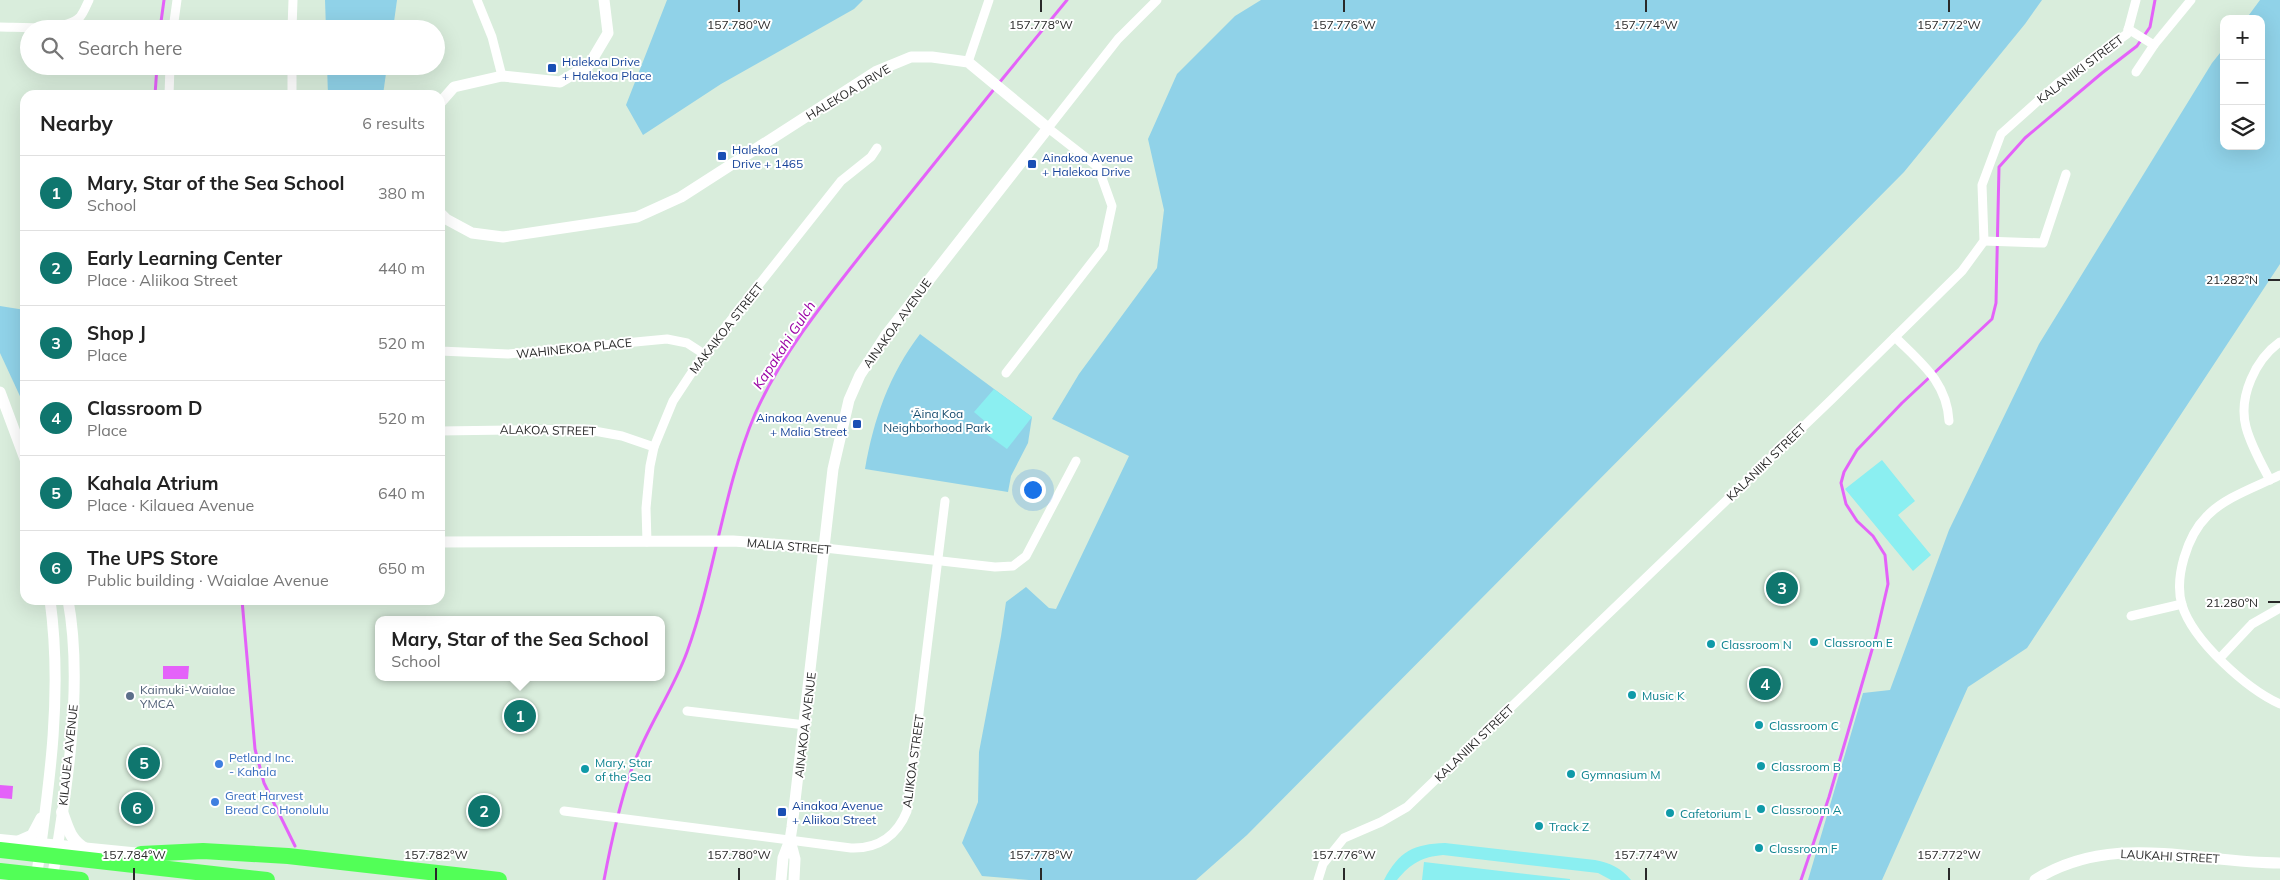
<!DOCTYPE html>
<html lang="en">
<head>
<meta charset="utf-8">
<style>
	body { margin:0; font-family:Mulish,sans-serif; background:#f2f2f2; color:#222 }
	.controls { position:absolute; right:15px; top:15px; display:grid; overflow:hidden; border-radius:10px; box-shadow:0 5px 20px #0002 }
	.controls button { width:45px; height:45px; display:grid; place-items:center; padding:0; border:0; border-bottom:1px solid #e0e0e0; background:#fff; color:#222; font:25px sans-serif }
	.you { position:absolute; left:1032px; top:489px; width:18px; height:18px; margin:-12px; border:4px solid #fff; border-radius:50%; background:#1a73e8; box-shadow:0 0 0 8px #1a73e833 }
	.badge { display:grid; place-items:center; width:32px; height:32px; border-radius:50%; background:#0f766e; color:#fff; font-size:16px; font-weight:700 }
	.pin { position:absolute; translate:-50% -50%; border:2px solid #fff; box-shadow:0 1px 5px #0006 }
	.popup { position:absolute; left:375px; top:616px; width:290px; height:65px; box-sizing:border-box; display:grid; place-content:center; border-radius:10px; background:#fff; filter:drop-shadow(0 1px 4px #0005); font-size:16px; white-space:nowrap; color:#767676 }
	.popup b { font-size:19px; color:#222 }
	.popup::after { content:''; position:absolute; left:50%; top:100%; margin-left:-10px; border:10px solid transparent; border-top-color:#fff }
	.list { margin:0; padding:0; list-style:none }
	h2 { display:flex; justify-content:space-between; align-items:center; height:65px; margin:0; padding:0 20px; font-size:21px }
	h2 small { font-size:16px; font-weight:400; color:#767676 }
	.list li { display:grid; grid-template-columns:32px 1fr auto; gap:15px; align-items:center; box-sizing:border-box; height:75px; padding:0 20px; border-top:1px solid #e0e0e0 }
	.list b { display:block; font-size:19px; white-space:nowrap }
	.list p { margin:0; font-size:16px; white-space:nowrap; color:#767676 }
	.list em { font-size:16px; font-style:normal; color:#767676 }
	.icon { flex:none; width:28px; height:28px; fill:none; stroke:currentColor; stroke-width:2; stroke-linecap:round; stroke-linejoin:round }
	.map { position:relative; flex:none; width:2280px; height:880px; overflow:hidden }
	.search { position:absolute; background:#fff; box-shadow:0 5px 20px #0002; left:20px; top:20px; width:425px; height:55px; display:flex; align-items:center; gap:12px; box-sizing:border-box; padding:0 18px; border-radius:28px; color:#767676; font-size:19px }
	.panel { position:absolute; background:#fff; box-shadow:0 5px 20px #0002; left:20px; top:90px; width:425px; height:515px; border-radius:15px }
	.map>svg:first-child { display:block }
	.green { fill:#90d2e8 }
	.pitch { fill:#8beff1 }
	.water { fill:#e462f9 }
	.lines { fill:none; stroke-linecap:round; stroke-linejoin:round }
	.stream { stroke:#e462f9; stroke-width:3 }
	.minor { stroke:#fff; stroke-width:9 }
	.tertiary { stroke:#fff; stroke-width:11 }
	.secondary { stroke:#fff; stroke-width:12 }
	.motorway { stroke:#52ff57; stroke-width:16 }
	.ticks { fill:none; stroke:#292929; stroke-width:2 }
	.transit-dot { fill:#1a4fb4; stroke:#fff; stroke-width:2 }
	.culture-dot { fill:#0f9aa8; stroke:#fff; stroke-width:2 }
	.service-dot { fill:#5c6f8a; stroke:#fff; stroke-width:2 }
	.shop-dot { fill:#3f7fe0; stroke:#fff; stroke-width:2 }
	.labels { text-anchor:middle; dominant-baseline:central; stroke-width:4; stroke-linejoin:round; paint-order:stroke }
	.transit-label { font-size:12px; fill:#164399; stroke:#fff; text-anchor:start }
	.street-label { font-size:12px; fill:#292929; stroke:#fff }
	.park-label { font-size:12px; fill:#13496c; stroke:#fff }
	.culture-label { font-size:12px; fill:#0d838f; stroke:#fff; text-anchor:start }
	.service-label { font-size:12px; fill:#4e5e75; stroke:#fff; text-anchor:start }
	.shop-label { font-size:12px; fill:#366cbe; stroke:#fff; text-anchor:start }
	.water-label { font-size:14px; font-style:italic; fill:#9a02a4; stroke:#fff }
	.ticks-label { font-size:12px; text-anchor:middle; fill:#292929; stroke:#fff; stroke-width:4; stroke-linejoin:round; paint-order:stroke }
</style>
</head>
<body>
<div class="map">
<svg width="2280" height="880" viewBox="0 0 2280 880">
	<rect width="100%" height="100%" fill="#d9eddc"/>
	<!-- green -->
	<g class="green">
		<path d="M 325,0 L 397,0 L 393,29 L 326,29 Z"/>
		<path d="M 667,0 L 863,0 L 854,9 L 721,84 L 643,135 L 626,105 Z"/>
		<path d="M 1261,0 L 2042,0 L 2025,24 L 1904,172 L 1247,835 L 1196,880 L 1029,880 L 982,876 L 962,843 L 978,802 L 979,752 L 1001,636 L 1006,602 L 1026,587 L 1049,608 L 1056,609 L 1129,456 L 1052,419 L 1079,374 L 1157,268 L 1164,210 L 1148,139 L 1177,74 L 1235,16 Z"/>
		<path d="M 2260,0 L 2280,0 L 2280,264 L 2027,648 L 1968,687 L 1882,880 L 1808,880 L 1863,693 L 1890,690 L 1949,530 L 2039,344 L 2212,63 L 2224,48 L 2224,146 L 2261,146 L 2261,19 L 2246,19 Z"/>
		<path d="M 327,66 L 387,66 L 383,95 L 328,95 Z"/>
		<path d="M 0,306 L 25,310 L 25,407 L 0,353 Z"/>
		<path d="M 920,334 L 1032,417 L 1028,443 L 1011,476 L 1008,492 L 865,469 C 874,418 889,375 920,334 Z"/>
	</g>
	<!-- pitch -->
	<g class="pitch">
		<path d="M 994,389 L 1032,417 L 1007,449 L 985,433 L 987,423 L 974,412 Z"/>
		<path d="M 1882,460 L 1915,501 L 1898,515 L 1931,555 L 1913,571 L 1845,489 Z"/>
		<path d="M 1445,843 L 1595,860 C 1611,863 1621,868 1631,880 L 1611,880 L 1598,873 L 1443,855 C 1422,857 1411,863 1397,880 L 1384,880 C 1399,851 1414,844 1445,843 Z"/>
		<path d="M 1424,862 L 1570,879 L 1570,880 L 1422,880 Z"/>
	</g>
	<!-- water -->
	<g class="water">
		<path d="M 163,666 L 189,666 L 188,679 L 163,679 Z"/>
		<path d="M 0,785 L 13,786 L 12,799 L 0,798 Z"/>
	</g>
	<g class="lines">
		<!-- stream -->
		<g class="stream">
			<path d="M 160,29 L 164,0"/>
			<path d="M 999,83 L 1067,0"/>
			<path d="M 155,95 L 157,66"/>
			<path d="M 242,600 L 255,749 L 264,783 L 295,846"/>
			<path d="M 604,880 C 611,843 619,806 631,771 C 645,730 672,693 687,652 C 715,574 723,490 755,414 C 782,353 827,298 868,246 C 910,193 953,141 995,88"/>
			<path d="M 1801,880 L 1829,797 L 1876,636 L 1888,584 L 1885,555 L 1873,536 L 1857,521 L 1846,504 L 1841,483 L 1844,472 L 1857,450 L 1902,403 L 1992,319 L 1996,303 L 1999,167 L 2025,138 L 2102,73 L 2137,46 L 2150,27 L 2155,0"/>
		</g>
		<!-- minor -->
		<g class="minor">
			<path d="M 477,0 L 492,37 L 502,76"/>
			<path d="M 0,27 C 20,27 65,32 80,17 C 84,12 86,6 89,0"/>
			<path d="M 173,29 L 177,0"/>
			<path d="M 292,29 L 293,0"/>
			<path d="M 2128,29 L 2154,45 L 2191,0"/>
			<path d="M 968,62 L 989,0"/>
			<path d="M 2136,72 L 2154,45"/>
			<path d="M 169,95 L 170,66"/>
			<path d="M 292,95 L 292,66"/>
			<path d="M 1984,241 L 2043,243 L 2066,174"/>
			<path d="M 1895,337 C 1921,363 1947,382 1949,421"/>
			<path d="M 440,351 L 508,354 L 667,339 L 687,343 L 704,354"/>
			<path d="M 1006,373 L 1103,248 L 1112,206 L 1098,167 L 1048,128 L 1118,39 L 1157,0"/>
			<path d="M 440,431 L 583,429 L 622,436 L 654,447"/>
			<path d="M 2280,475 C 2256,487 2225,497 2207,516 C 2187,536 2174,578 2182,605 C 2193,641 2247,689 2280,704"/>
			<path d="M 2270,480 C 2261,463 2251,446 2246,427 C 2238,396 2256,359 2280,342"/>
			<path d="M 647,542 L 646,508 L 650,466 L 654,447 L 673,401 L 704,354 L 841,181 L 871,157 L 877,148"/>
			<path d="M 825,548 L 995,567 L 1013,566 L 1026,556 L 1076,461"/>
			<path d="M 2131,616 L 2182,604"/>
			<path d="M 2220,658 L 2252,624 L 2280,608"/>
			<path d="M 687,711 L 805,725"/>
			<path d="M 564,811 L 851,848 C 878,849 897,836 907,811 L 945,501"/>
			<path d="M 1318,880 L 1323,864 L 1344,838 L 1381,822 L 1407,807 L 1831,400 L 1962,271 L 1984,241 L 1982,185 L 2001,134 L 2058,83 L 2127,34 L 2136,0"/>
		</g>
		<!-- tertiary -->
		<g class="tertiary">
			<path d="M 440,103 L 454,87 L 502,76 L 560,82 L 589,65 L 608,33 L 604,0"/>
			<path d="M 440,213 L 446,219 L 472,233 L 503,237 L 637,217 L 681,197 L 877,71 L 911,57 L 932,57 L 968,62 L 1048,128 L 886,335 L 860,375 L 849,400 L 833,469 L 792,827 L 790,840 L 783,858 L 781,880"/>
			<path d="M 0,392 L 25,459"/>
			<path d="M 440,542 L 733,541 L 825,548"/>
			<path d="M 790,840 L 795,859 L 794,880"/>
			<path d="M 16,842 L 32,835 L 41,818"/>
			<path d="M 36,880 C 49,787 63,694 50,600"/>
			<path d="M 52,880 C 66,796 84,685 68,600"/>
			<path d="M 2035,880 C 2113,831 2195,863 2280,863"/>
		</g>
		<!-- secondary -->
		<g class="secondary">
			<path d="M 62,812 C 68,827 70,841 86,849"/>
			<path d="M 0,840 L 141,854"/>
		</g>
		<!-- motorway -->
		<g class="motorway">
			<path d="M 0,850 L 267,880"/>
			<path d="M 141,854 L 203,851 L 288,856 L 499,880"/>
			<path d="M 0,871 L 81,880"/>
		</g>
	</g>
	<!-- ticks -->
	<path class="ticks" d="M 739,0 L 739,12M 1041,0 L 1041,12M 1344,0 L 1344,12M 1646,0 L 1646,12M 1949,0 L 1949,12M 2268,280 L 2280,280M 2268,602 L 2280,602M 134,868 L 134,880M 436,868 L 436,880M 739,868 L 739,880M 1041,868 L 1041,880M 1344,868 L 1344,880M 1646,868 L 1646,880M 1949,868 L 1949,880"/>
	<!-- markers -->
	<g class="transit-dot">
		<rect x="547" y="63" width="10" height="10" rx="2.5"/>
		<rect x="717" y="151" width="10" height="10" rx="2.5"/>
		<rect x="1027" y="159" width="10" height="10" rx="2.5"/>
		<rect x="852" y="419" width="10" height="10" rx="2.5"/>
		<rect x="777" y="807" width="10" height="10" rx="2.5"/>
	</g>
	<g class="culture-dot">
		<circle cx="1814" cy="642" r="5"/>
		<circle cx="1711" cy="644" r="5"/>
		<circle cx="1632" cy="695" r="5"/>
		<circle cx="1759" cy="725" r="5"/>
		<circle cx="1761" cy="766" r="5"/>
		<circle cx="585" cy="769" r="5"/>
		<circle cx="1571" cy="774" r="5"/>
		<circle cx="1761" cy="809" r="5"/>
		<circle cx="1670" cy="813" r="5"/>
		<circle cx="1539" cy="826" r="5"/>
		<circle cx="1759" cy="848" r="5"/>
	</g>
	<circle class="service-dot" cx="130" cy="696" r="5"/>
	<g class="shop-dot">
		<circle cx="219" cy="764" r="5"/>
		<circle cx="215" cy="802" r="5"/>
	</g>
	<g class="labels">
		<!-- transit labels -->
		<g class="transit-label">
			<text x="562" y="61">Halekoa Drive<tspan x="562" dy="14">+ Halekoa Place</tspan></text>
			<text x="732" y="149">Halekoa<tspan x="732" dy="14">Drive + 1465</tspan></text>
			<text x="1042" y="157">Ainakoa Avenue<tspan x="1042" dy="14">+ Halekoa Drive</tspan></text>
			<text x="847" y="417" text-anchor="end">Ainakoa Avenue<tspan x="847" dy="14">+ Malia Street</tspan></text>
			<text x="792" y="805">Ainakoa Avenue<tspan x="792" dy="14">+ Aliikoa Street</tspan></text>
		</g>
		<!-- street labels -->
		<g class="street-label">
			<text transform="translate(2080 69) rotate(-37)">KALANIIKI STREET</text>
			<text transform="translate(848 92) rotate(-31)">HALEKOA DRIVE</text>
			<text transform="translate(897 323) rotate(-54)">AINAKOA AVENUE</text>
			<text transform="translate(726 328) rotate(-52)">MAKAIKOA STREET</text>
			<text transform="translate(574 348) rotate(-6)">WAHINEKOA PLACE</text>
			<text transform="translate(548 430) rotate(1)">ALAKOA STREET</text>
			<text transform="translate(1766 462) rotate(-44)">KALANIIKI STREET</text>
			<text transform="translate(789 546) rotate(5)">MALIA STREET</text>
			<text transform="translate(805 725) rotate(-83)">AINAKOA AVENUE</text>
			<text transform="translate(1474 743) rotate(-44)">KALANIIKI STREET</text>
			<text transform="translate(68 755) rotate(-84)">KILAUEA AVENUE</text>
			<text transform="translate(913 761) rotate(-82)">ALIIKOA STREET</text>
			<text transform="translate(2170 856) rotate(3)">LAUKAHI STREET</text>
		</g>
		<!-- park labels -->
		<g class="park-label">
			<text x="937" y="413">‘Āina Koa<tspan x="937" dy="14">Neighborhood Park</tspan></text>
		</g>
		<!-- culture labels -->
		<g class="culture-label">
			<text x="1824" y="642">Classroom E</text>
			<text x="1721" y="644">Classroom N</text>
			<text x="1642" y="695">Music K</text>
			<text x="1769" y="725">Classroom C</text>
			<text x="595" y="762">Mary, Star<tspan x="595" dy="14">of the Sea</tspan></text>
			<text x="1771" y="766">Classroom B</text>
			<text x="1581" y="774">Gymnasium M</text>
			<text x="1771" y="809">Classroom A</text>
			<text x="1680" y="813">Cafetorium L</text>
			<text x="1549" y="826">Track Z</text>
			<text x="1769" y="848">Classroom F</text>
		</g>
		<!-- service labels -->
		<g class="service-label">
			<text x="140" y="689">Kaimuki-Waialae<tspan x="140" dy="14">YMCA</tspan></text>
		</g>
		<!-- shop labels -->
		<g class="shop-label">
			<text x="229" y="757">Petland Inc.<tspan x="229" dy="14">- Kahala</tspan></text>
			<text x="225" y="795">Great Harvest<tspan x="225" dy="14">Bread Co Honolulu</tspan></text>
		</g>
		<!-- water labels -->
		<g class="water-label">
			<text transform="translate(784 345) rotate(-57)">Kapakahi Gulch</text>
		</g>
	</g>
	<g class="ticks-label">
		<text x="739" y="29">157.780°W</text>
		<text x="1041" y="29">157.778°W</text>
		<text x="1344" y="29">157.776°W</text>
		<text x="1646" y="29">157.774°W</text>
		<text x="1949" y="29">157.772°W</text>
		<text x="2232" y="284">21.282°N</text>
		<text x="2232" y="607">21.280°N</text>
		<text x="134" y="859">157.784°W</text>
		<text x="436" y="859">157.782°W</text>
		<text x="739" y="859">157.780°W</text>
		<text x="1041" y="859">157.778°W</text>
		<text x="1344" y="859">157.776°W</text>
		<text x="1646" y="859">157.774°W</text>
		<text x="1949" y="859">157.772°W</text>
	</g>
</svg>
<div class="controls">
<button>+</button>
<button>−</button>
<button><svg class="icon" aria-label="layers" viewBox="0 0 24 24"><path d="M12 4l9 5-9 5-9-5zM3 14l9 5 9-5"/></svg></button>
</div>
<div class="you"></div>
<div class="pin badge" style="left:520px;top:716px">1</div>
<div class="popup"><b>Mary, Star of the Sea School</b>School</div>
<div class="pin badge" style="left:484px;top:811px">2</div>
<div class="pin badge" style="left:1782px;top:588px">3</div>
<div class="pin badge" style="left:1765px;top:684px">4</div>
<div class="pin badge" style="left:144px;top:763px">5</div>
<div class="pin badge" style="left:137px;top:808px">6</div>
<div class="search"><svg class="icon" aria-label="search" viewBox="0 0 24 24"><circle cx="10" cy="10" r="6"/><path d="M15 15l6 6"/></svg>Search here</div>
<section class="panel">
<h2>Nearby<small>6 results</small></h2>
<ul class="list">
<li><span class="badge">1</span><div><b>Mary, Star of the Sea School</b><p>School</p></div><em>380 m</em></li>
<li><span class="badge">2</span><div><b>Early Learning Center</b><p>Place · Aliikoa Street</p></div><em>440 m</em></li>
<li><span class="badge">3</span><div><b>Shop J</b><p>Place</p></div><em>520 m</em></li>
<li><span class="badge">4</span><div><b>Classroom D</b><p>Place</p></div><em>520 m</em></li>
<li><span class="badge">5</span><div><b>Kahala Atrium</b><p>Place · Kilauea Avenue</p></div><em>640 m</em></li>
<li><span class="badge">6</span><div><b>The UPS Store</b><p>Public building · Waialae Avenue</p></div><em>650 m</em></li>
</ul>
</section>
</div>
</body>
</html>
